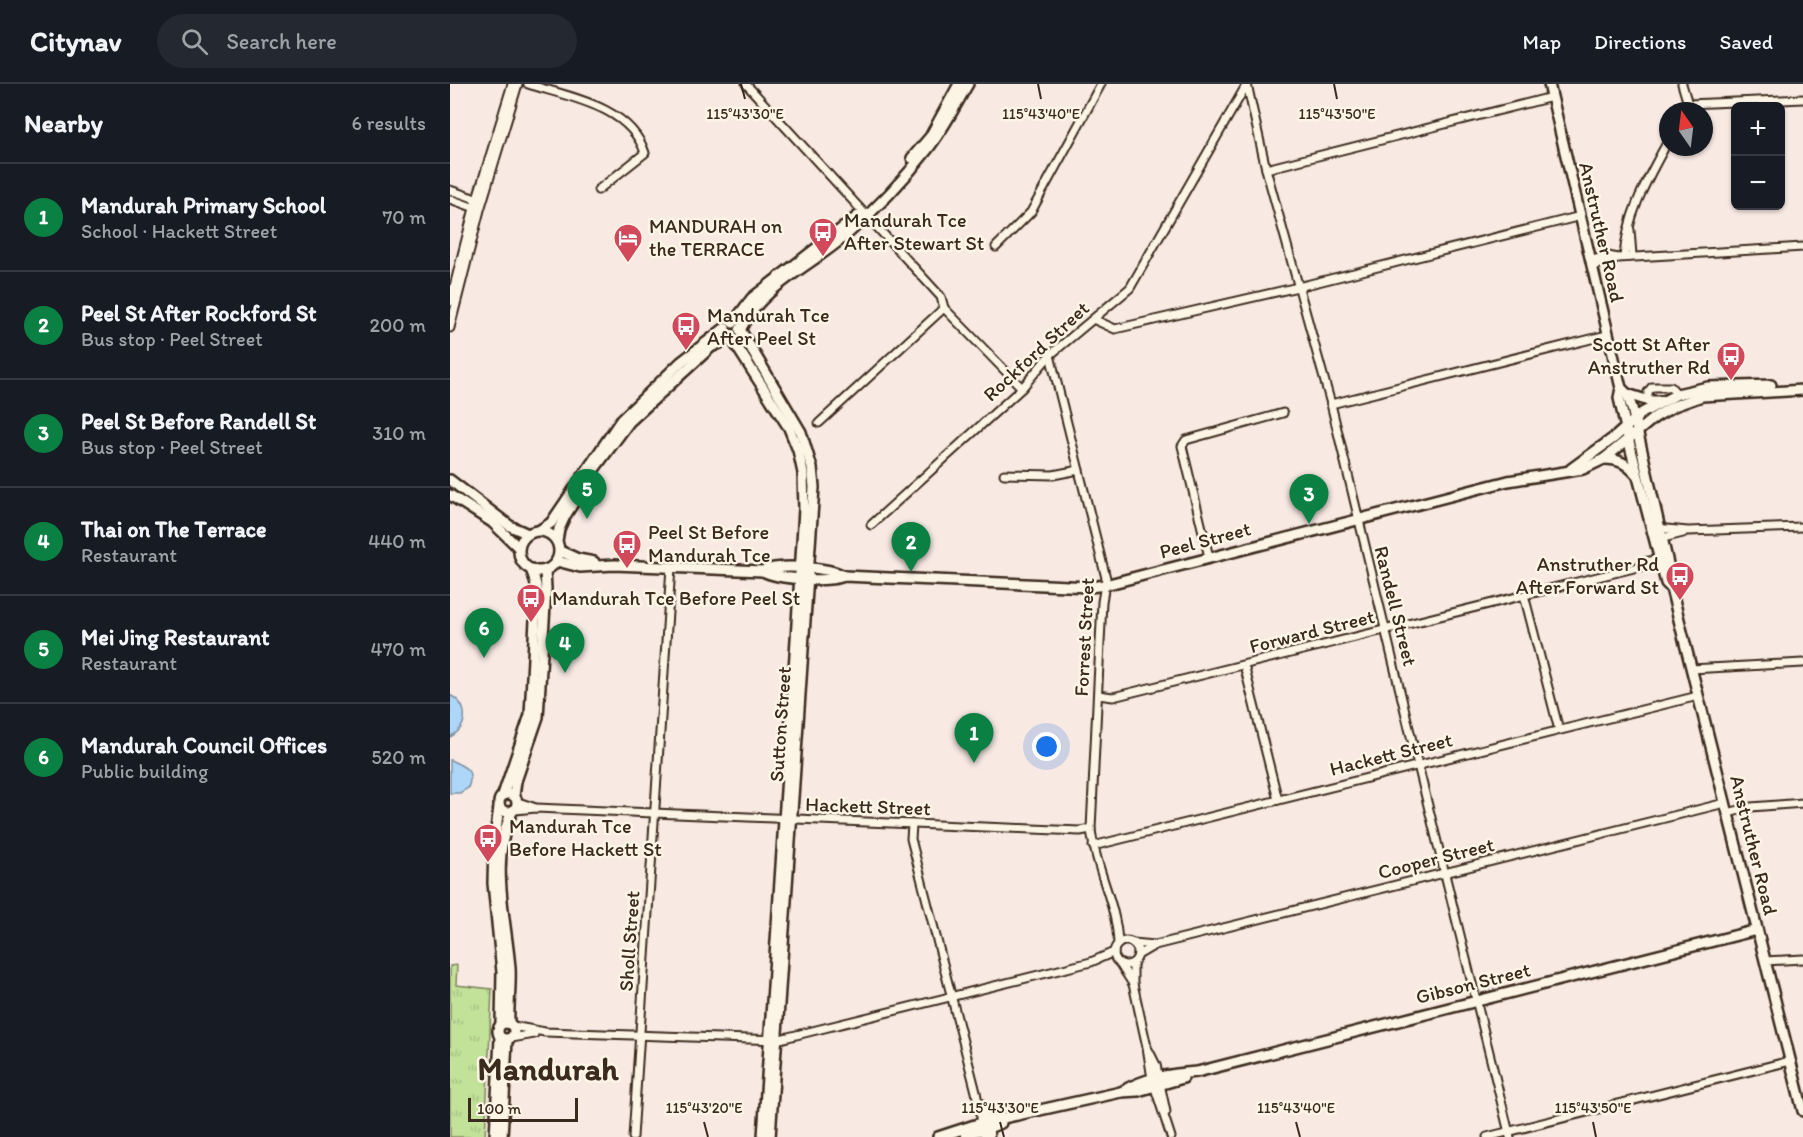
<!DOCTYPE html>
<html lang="en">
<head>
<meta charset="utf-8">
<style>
	body { margin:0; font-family:Itim,sans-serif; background:#242831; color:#f1f3f6 }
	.controls { position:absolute; right:18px; top:18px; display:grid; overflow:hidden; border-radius:9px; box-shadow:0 2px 4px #0004 }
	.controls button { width:54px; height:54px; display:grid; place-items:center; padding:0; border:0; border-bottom:2px solid #363941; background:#171b24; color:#f1f3f6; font:30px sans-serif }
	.compass { position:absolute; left:1209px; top:18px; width:54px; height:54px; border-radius:50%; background:#171b24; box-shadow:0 2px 4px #0004; rotate:346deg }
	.scale { position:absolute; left:18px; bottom:15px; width:110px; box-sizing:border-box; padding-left:6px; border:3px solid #3b2a1e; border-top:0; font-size:16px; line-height:21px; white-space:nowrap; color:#3b2a1e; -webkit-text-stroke:4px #fcf5e5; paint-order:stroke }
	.you { position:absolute; left:597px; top:663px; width:21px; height:21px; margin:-15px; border:4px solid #fff; border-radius:50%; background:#1a73e8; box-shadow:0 0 0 9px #1a73e833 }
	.badge { display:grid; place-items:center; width:39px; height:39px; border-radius:50%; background:#0b8043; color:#fff; font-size:20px; font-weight:700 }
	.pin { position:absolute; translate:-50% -50px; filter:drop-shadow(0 2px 3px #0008) }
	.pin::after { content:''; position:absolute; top:32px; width:21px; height:18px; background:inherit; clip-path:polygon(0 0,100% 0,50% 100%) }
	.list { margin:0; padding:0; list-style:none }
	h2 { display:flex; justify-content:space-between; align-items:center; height:78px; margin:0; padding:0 24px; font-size:26px }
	h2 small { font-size:20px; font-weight:400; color:#9ea1a6 }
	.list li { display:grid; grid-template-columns:39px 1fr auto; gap:18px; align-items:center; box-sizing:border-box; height:108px; padding:0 24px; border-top:2px solid #363941 }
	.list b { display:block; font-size:22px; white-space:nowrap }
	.list p { margin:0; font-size:20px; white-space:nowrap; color:#9ea1a6 }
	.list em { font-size:20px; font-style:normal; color:#9ea1a6 }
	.icon { flex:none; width:33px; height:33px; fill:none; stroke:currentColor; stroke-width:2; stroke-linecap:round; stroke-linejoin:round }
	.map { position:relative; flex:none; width:1353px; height:1053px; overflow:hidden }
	header { display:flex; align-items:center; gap:36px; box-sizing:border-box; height:84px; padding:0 30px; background:#171b24; border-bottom:2px solid #363941 }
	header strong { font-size:28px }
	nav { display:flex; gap:33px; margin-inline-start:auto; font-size:21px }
	.search { width:420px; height:54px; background:#242831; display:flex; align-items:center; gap:15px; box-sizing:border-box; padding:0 21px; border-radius:33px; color:#9ea1a6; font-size:22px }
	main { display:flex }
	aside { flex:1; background:#171b24 }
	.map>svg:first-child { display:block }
	.grass { fill:url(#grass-tufts); stroke:#7e865c; stroke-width:1.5 }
	.water { fill:#add6f8; stroke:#7f91a1; stroke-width:1.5 }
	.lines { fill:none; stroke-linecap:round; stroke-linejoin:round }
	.street-casing { stroke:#3b2a1e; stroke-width:11 }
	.secondary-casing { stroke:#3b2a1e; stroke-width:14 }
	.street { stroke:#fcf5e5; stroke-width:7 }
	.secondary { stroke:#fcf5e5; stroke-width:9 }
	.ticks { fill:none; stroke:#3b2a1e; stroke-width:2 }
	.labels { text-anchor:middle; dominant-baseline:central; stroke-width:5; stroke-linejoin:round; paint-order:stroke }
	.poi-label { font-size:20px; fill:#3b2a1e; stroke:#fcf5e5; text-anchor:start }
	.street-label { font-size:20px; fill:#3b2a1e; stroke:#fcf5e5 }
	.town-label { font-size:32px; font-weight:bold; fill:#3b2a1e; stroke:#fcf5e5 }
	.ticks-label { font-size:15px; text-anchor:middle; fill:#3b2a1e; stroke:#fcf5e5; stroke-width:5; stroke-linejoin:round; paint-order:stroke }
</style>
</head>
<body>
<header>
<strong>Citynav</strong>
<div class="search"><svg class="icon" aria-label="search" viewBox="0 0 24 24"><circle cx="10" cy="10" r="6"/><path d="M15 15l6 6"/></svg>Search here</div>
<nav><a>Map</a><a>Directions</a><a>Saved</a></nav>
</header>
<main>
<aside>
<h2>Nearby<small>6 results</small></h2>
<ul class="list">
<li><span class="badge">1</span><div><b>Mandurah Primary School</b><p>School · Hackett Street</p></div><em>70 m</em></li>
<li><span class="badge">2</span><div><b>Peel St After Rockford St</b><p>Bus stop · Peel Street</p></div><em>200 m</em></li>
<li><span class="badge">3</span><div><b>Peel St Before Randell St</b><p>Bus stop · Peel Street</p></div><em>310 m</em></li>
<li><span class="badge">4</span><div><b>Thai on The Terrace</b><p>Restaurant</p></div><em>440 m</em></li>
<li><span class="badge">5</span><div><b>Mei Jing Restaurant</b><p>Restaurant</p></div><em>470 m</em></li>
<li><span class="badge">6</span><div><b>Mandurah Council Offices</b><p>Public building</p></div><em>520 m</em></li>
</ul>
</aside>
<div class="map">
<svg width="1353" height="1053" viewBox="0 0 1353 1053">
	<defs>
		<pattern id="grass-tufts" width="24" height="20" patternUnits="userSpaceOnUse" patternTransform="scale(1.5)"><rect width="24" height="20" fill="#c2e199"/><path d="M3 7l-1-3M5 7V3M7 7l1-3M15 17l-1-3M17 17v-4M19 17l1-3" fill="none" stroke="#a8c183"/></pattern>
	</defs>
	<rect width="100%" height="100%" fill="#f8e9e3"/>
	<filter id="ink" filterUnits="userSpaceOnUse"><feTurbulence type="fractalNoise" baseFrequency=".0167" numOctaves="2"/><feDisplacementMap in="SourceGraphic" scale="12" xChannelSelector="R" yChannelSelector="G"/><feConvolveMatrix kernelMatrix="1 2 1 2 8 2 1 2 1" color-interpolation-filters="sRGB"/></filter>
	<g filter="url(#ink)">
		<!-- grass -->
		<path class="grass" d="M 7,881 L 6,901 L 42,905 L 35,1053 L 0,1053 L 0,882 Z"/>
		<!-- water -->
		<g class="water">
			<path d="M 0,611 C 19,621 19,643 0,653 Z"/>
			<path d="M 0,676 C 15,683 25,685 18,704 L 10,709 L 0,709 Z"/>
		</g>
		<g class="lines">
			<!-- street casing -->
			<g class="street-casing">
				<g id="street">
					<path d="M 78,0 C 119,13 180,22 195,69 L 148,106"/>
					<path d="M 296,0 L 491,213 L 494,224 L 572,304"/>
					<path d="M 797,0 L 816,85 L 881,320 L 965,669 L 1060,1053"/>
					<path d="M 1232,0 L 1238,20 L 1234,27"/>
					<path d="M 1238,20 L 1353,15"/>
					<path d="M 816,85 L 1102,13"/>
					<path d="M 0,106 L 29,116"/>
					<path d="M 0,115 L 28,125"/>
					<path d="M 1180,146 L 1182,171"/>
					<path d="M 546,163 L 581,128 L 651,0"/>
					<path d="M 1174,173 C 1177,129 1198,94 1218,57"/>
					<path d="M 1142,176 L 1158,172 L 1168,174 L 1353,163"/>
					<path d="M 1143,182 L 1168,174"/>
					<path d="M 0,218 L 24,124 L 62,0"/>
					<path d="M 643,235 L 665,245 L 848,203 L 1131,132"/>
					<path d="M 0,244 L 30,126 L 68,0"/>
					<path d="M 600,271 L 656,494 L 652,518 L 641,745 C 645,785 667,820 668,860"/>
					<path d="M 1198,313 L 1198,308 L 1202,303 L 1221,303 L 1227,310"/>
					<path d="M 881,320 L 1157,251"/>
					<path d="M 369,339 L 494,224"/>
					<path d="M 554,390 L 603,391 L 629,386"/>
					<path d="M 421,441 L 572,304 L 600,271 L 680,204 L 797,0"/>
					<path d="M 1206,444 L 1238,447 L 1353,443"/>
					<path d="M 1209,455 L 1233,449"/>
					<path d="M 759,473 L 732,362 L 736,356 L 833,329"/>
					<path d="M 1188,483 L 1195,478 L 1214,474"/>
					<path d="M 1074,511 L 1109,646"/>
					<path d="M 794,581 L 828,716"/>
					<path d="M 1241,585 L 1353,579"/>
					<path d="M 648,611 L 663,613 L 1188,483 L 1214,481"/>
					<path d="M 68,718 L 83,723"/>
					<path d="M 65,726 L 86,724 L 630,747 L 641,745"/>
					<path d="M 1278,729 L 1301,723 L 1353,719"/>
					<path d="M 462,741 L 461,755 L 526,1008 L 535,1053"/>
					<path d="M 643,762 L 1248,612"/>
					<circle cx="676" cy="869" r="12"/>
					<path d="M 683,859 L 705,861"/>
					<path d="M 688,871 L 705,861 L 1275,719"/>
					<path d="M 1315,877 L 1353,875"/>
					<path d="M 683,879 L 683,900 L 697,963 L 702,995 L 721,1053"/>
					<path d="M 670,880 L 683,900"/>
					<path d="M 62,942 L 95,948 L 326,956 L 641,878 L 664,868"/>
					<path d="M 61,954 L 84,950"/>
					<path d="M 699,967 L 706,981 L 716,1028"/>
					<path d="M 531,1019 L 538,1037 L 540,1053"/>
					<path d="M 183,1053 L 221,483"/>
					<path d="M 1037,1053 L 1340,977"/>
				</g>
			</g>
			<!-- secondary casing -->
			<g class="secondary-casing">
				<g id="secondary">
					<path d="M 1099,0 L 1171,304 L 1169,314 L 1181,366 L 1216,499 L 1221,504"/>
					<path d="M 462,74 L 480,53 L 509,0"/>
					<path d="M 283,239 L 302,214 L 408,132"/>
					<path d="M 290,246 C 312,202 359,183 395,152 C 424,127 453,97 477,66 C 493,46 505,22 518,0"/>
					<path d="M 291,247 L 351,348 L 362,384 L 364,403 L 320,1053"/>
					<path d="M 282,255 L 339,344 L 348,366 L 353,389 L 354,425 L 346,556 L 313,1053"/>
					<path d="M 1171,304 L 1177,310 L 1182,324 L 1222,497 L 1221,504 L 1353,1027"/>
					<path d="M 1177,310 L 1199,317 L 1210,317"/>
					<path d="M 1154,375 C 1170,375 1177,380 1187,391"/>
					<path d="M 1121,385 L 1165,353 L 1192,329 L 1227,310 L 1258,303 L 1321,301"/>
					<path d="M 0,396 L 60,442 L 78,450"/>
					<path d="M 0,411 L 42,438 L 69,464"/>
					<path d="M 90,446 L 101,439 L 171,336 L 231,278 L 275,244"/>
					<circle cx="89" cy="467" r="20"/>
					<path d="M 107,457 L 109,445 L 115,432 L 145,384 L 179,338 L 261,263 L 281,254"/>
					<path d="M 110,467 L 128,475 L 144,478"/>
					<path d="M 107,477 L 130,483 L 164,481 L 313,487 C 330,480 379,483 394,492"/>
					<path d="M 313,487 C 328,495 379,499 394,492 L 640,503 L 655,501 L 1058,397 L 1133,385 L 1154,375 L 1205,333 L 1224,322 L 1252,312 L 1353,306"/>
					<circle cx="58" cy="719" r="9"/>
					<path d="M 53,711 L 80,631 L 85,536 C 90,519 88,502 81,485"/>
					<path d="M 64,712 L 66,697 L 88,633 L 96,505 L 95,486"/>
					<path d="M 49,723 L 44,760 L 43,799 L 52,888 L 51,940"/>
					<circle cx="56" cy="947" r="8"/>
					<path d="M 59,940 C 58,921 61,902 60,884 C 56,834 39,775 62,728"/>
					<path d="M 671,1008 C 694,994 720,990 747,988 L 1307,846"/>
					<path d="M 515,1049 L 533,1046 L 551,1039"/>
					<path d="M 45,1053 L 50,954"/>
					<path d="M 52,1053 L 57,956"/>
					<path d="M 488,1053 L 531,1039 L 671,1008 L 688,1007 L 733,994"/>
				</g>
			</g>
			<!-- street -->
			<use href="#street" class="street"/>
			<!-- secondary -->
			<use href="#secondary" class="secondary"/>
		</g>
	</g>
	<!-- ticks -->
	<path class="ticks" d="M 291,0 L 295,15M 588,0 L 591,15M 884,0 L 887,15M 254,1038 L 258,1053M 550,1038 L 554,1053M 846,1038 L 850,1053M 1143,1038 L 1146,1053"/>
	<!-- icons -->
	<defs>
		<g id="bus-pin" transform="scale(1.5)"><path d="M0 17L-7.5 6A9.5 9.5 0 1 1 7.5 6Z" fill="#d1495b" stroke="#fcf5e5"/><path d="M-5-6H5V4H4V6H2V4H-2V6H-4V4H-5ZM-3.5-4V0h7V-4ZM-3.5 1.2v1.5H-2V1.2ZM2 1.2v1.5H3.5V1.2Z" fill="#fff"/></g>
		<g id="hotel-pin" transform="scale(1.5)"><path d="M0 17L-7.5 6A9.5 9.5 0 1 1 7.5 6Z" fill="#d1495b" stroke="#fcf5e5"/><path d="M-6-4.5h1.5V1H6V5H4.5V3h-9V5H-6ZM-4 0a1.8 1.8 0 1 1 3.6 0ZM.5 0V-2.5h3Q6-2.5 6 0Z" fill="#fff"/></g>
	</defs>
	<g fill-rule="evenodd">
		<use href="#bus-pin" x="373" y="148"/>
		<use href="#hotel-pin" x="178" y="154"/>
		<use href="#bus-pin" x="236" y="242"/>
		<use href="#bus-pin" x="1281" y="272"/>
		<use href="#bus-pin" x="177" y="460"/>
		<use href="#bus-pin" x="1230" y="492"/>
		<use href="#bus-pin" x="81" y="514"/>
		<use href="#bus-pin" x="38" y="754"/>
	</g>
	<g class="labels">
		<!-- poi labels -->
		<g class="poi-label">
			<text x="394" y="136">Mandurah Tce<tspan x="394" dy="23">After Stewart St</tspan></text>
			<text x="199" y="142">MANDURAH on<tspan x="199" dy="23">the TERRACE</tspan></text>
			<text x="257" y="231">Mandurah Tce<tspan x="257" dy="23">After Peel St</tspan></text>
			<text x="1260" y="260" text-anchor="end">Scott St After<tspan x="1260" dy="23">Anstruther Rd</tspan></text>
			<text x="198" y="448">Peel St Before<tspan x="198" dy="23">Mandurah Tce</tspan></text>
			<text x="1209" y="480" text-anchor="end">Anstruther Rd<tspan x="1209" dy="23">After Forward St</tspan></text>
			<text x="102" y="514">Mandurah Tce Before Peel St</text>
			<text x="59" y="742">Mandurah Tce<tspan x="59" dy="23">Before Hackett St</tspan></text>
		</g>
		<!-- street labels -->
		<g class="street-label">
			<text transform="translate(1152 148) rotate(77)">Anstruther Road</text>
			<text transform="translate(586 267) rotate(-43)">Rockford Street</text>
			<text transform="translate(755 456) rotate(-15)">Peel Street</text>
			<text transform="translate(946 522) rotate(76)">Randell Street</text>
			<text transform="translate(862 547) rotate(-14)">Forward Street</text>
			<text transform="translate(634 553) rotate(-87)">Forrest Street</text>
			<text transform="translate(330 640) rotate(-86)">Sutton Street</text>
			<text transform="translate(941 670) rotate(-14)">Hackett Street</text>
			<text transform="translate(418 722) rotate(2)">Hackett Street</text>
			<text transform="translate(1304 761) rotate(76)">Anstruther Road</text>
			<text transform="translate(986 774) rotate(-14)">Cooper Street</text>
			<text transform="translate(179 857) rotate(-86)">Sholl Street</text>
			<text transform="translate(1023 899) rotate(-14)">Gibson Street</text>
		</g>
		<!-- town labels -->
		<g class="town-label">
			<text x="98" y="985">Mandurah</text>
		</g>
	</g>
	<g class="ticks-label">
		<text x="295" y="35">115°43'30"E</text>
		<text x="591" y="35">115°43'40"E</text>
		<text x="887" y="35">115°43'50"E</text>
		<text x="254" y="1029">115°43'20"E</text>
		<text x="550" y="1029">115°43'30"E</text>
		<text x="846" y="1029">115°43'40"E</text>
		<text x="1143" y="1029">115°43'50"E</text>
	</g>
</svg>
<div class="controls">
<button>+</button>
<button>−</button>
</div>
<svg class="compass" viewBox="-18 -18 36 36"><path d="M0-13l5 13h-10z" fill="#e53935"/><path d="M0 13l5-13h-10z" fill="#9ea1a6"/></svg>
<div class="scale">100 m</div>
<div class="you"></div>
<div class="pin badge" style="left:524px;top:679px">1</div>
<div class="pin badge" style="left:461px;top:488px">2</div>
<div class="pin badge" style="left:859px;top:440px">3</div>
<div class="pin badge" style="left:115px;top:589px">4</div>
<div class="pin badge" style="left:137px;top:435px">5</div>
<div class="pin badge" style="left:34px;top:574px">6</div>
</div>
</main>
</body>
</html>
